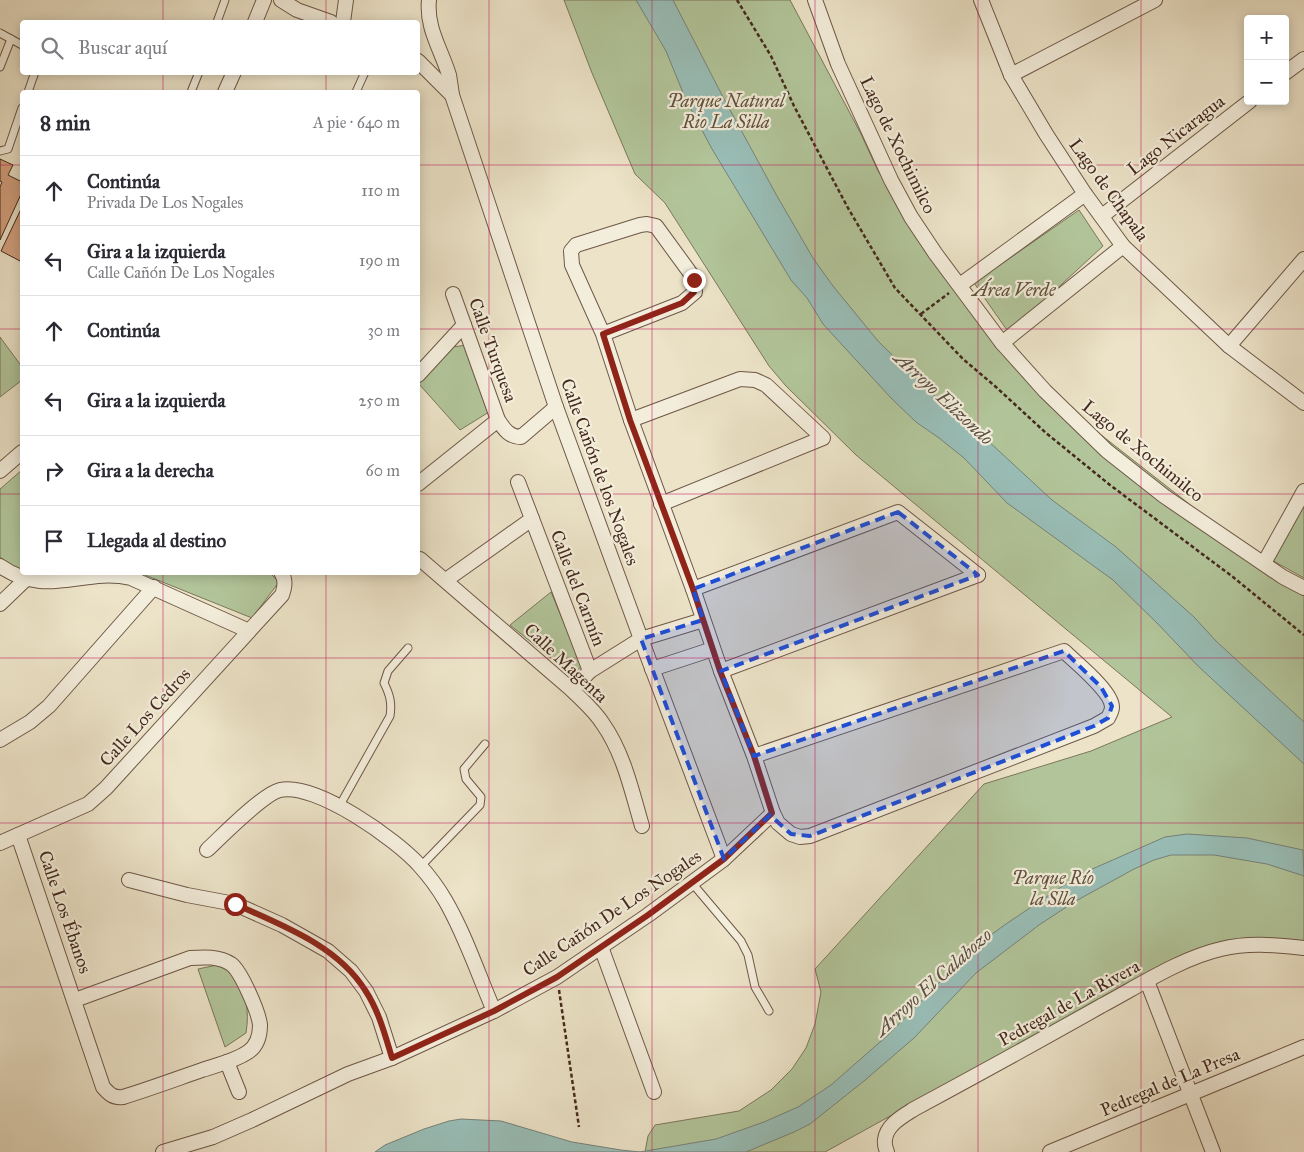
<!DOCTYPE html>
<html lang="es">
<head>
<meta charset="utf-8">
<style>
	body { margin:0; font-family:"IM FELL Great Primer",serif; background:#f2f2f3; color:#2b2b33 }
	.controls { position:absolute; right:15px; top:15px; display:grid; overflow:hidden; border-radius:5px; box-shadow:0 2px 12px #0003 }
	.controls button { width:45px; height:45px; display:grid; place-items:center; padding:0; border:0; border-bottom:1px solid #e1e1e2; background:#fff; color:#2b2b33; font:25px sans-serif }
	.stop { position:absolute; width:15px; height:15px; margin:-11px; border:4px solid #8f2418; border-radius:50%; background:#fff }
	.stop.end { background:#8f2418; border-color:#fff; box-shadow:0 1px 5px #0008 }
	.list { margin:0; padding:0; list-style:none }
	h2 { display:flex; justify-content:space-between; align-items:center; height:65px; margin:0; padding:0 20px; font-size:21px }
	h2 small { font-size:16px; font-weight:400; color:#7c7c81 }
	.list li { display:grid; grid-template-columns:32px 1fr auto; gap:15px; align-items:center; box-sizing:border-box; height:70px; padding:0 20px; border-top:1px solid #e1e1e2 }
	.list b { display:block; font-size:19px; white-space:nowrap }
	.list p { margin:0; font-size:16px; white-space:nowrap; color:#7c7c81 }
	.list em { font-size:16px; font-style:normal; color:#7c7c81 }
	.icon { flex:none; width:28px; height:28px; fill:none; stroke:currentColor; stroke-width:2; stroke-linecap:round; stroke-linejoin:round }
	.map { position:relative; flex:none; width:1304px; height:1152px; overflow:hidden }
	.search { position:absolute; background:#fff; box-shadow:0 2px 12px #0003; left:20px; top:20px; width:400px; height:55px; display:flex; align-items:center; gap:12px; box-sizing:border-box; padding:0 18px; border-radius:5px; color:#7c7c81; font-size:19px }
	.panel { position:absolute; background:#fff; box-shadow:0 2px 12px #0003; left:20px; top:90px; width:400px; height:485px; border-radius:5px }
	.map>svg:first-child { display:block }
	.green { fill:#b2c59a; stroke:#7b775b }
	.water { fill:#99beb7; stroke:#778279 }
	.building { fill:#d4a280; stroke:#44291c }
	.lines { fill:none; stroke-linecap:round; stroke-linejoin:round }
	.lane-casing { stroke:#6e5847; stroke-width:9 }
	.street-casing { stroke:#6e5847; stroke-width:16 }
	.path { stroke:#44291c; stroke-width:2.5; stroke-dasharray:4 2.5; stroke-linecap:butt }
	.lane { stroke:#f3eddb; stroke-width:7 }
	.street { stroke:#f3eddb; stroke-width:14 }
	.route { stroke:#8f2418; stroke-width:6 }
	.marked { fill:#1d4ed8; fill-opacity:0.2; stroke:#1d4ed8; stroke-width:4; stroke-dasharray:10 6; stroke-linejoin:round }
	.grid { fill:none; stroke:#c2185b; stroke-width:1; stroke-opacity:0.55 }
	.labels { text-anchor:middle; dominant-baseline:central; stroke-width:4.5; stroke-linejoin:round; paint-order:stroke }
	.park-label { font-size:18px; font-style:italic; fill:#60503c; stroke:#f3eddb }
	.street-label { font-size:18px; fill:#44291c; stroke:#f3eddb }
	.water-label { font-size:19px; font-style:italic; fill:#594e43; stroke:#f3eddb }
</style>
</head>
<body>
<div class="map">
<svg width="1304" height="1152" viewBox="0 0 1304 1152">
	<rect width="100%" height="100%" fill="#ece3c8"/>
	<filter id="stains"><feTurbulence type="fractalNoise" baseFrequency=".004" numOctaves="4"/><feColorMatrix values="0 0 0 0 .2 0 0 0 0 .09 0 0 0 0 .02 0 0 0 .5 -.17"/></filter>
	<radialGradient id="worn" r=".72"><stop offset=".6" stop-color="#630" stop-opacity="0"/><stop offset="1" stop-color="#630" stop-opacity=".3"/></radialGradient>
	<!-- green -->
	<g class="green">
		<path d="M 564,0 L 790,0 L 861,134 L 878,171 L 935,253 L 1045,391 L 1248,550 L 1304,585 L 1304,943 L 1249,939 L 1048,1029 L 825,1152 L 645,1152 L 648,1136 L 655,1125 L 739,1111 L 771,1090 L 792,1069 L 806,1048 L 815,1024 L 821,992 L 815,969 L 984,784 L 1091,751 L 1172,717 L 856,455 L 786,386 L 769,366 L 665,203 L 635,174 L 592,73 Z"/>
		<path d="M 1079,210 L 1103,246 L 1009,333 L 974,283 Z"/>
		<path d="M 0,337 L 22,367 L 22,380 L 0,397 Z"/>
		<path d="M 467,345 L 489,412 L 460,430 L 419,384 L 452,347 Z"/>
		<path d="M 22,470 L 22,570 L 16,569 L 0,557 L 0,489 Z"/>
		<path d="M 1304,502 L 1304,578 L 1270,559 Z"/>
		<path d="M 140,573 L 270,573 L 279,582 L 252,618 Z"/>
		<path d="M 551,592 L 582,666 L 572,675 L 510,625 Z"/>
		<path d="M 217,965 L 236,974 C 245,996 250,1008 246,1033 L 225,1047 L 198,969 Z"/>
	</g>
	<!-- water -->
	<g class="water">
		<path d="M 636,0 L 673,0 L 723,97 L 777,196 L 813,258 L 833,286 L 878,341 L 928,390 L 986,439 L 1052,500 L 1116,547 L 1194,617 L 1216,641 L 1304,722 L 1304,764 L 1198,666 L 1158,624 L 1113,580 L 1007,503 L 964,458 L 939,438 L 916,422 L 891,398 L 823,324 L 807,298 L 791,280 L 712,149 L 686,100 L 666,51 Z"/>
		<path d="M 1187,834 L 1247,838 L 1303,850 L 1304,876 L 1267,864 L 1214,855 L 1171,855 L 1154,860 L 1134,869 L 1074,902 L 1039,925 L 976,973 L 914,1038 L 864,1081 L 810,1124 L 794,1132 L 746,1152 L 375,1152 L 385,1145 L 424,1129 L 449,1121 L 461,1119 L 501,1121 L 572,1142 L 621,1150 L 640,1152 L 716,1139 L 764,1122 L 798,1107 L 831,1085 L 888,1035 L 974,947 L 1006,924 L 1073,879 L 1090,870 L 1165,837 Z"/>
	</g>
	<!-- building -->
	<g class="building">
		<path d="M 0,159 L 13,165 L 8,175 L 22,182 L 22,192 L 0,240 L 0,187 L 2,182 L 0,181 Z"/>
		<path d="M 22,207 L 22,262 L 1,251 Z"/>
	</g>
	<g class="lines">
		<!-- lane casing -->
		<g class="lane-casing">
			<g id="lane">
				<path d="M 217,22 L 225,0"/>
				<path d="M 0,33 L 22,45"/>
				<path d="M 0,67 L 11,39"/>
				<path d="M 28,92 L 35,72"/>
				<path d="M 191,92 L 199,72"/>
				<path d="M 356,92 L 365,72"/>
				<path d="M 0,151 L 8,149 L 22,108"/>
				<path d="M 340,805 L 390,716 C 392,703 390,695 384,683 L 388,671 L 408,648"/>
				<path d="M 420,867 L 480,805 L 481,797 L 466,779 L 464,769 L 485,744"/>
				<path d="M 692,883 L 741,941 L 748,955 L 755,987 L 769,1011"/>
			</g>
		</g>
		<!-- street casing -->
		<g class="street-casing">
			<g id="street">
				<path d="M 281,0 L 297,10 L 331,22"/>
				<path d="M 429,0 C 426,28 441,49 449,75 C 450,81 451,88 452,95 L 556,407 L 641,639 L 724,859"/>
				<path d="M 815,0 L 838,64 L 891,180 L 911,217 L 935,253 L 1002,343 L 1045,391 L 1107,451 L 1164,496 L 1283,577 L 1304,588"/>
				<path d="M 981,0 L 1011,75 L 1046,134 L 1085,194 L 1123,246 L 1229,346 L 1304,403"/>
				<path d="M 255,22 L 264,0"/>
				<path d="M 343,22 L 346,0"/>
				<path d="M 418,61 L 452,95"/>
				<path d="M 1285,73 L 1304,59"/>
				<path d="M 1011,75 L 1155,0"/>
				<path d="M 225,92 L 234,72"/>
				<path d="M 1102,216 L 1250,101"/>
				<path d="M 960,285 L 1085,194"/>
				<path d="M 453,294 L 498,420 C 504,429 509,437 521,437 L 556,407"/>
				<path d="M 603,334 L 682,303 L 695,292 L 694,280 L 691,274 L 656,226 L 647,224 L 640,225 L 576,245 L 571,251 L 572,265 L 603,334 L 631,420 L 693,589 L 721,671 L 754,756 L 773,813 L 778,823 L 791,834 L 800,837 L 810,836 L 1094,726 L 1108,718 C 1110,714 1112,711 1112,707 C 1112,691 1075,662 1064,651 L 754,756"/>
				<path d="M 1002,343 L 1123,246"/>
				<path d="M 1229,346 L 1304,259"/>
				<path d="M 418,375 L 464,325"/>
				<path d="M 631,420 L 740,379 L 755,380 L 766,385 L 823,438 L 661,504"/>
				<path d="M 0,471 L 22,452"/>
				<path d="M 518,482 L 590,671"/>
				<path d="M 418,484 L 498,420"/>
				<path d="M 420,559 L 572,690 C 583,701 595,711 603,724 C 624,754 632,792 642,826"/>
				<path d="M 1264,563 L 1304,491"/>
				<path d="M 0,566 C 48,599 82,567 131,578 L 249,631"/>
				<path d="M 446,580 L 532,519"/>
				<path d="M 693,589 L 898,512 L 978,575"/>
				<path d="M 0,604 L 26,579"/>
				<path d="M 652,669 L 713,649"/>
				<path d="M 721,671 L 978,575"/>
				<path d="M 572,690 L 590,671 L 641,639 L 703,620"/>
				<path d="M 0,740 L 30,722 L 49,706 L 154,587"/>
				<path d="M 18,835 L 103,1087 C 109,1094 113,1098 123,1097 C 149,1089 176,1079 202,1070 C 217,1065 235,1061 248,1052 C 257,1046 260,1036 260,1025 C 259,1013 241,971 231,964 C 219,956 204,957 190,958 L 75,1000"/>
				<path d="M 0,843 L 88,804 L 106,788 L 282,595 C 285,586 286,580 281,572"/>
				<path d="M 207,850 C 222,836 263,794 280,790 C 316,782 397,840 420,866 C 429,876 438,888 445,900 C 465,934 478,974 494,1011"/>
				<path d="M 129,880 L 187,895 L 235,904 L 282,925 L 328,951 L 351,971 L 366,991 L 379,1017 L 392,1058"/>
				<path d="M 601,947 L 654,1092"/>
				<path d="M 1147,981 L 1213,1152"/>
				<path d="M 227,1062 L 239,1092"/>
				<path d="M 163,1152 L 213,1137 L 252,1120 L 348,1074 L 392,1058 L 494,1011 L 557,977 L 648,915 L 724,859 L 773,813"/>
				<path d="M 887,1152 C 886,1149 884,1144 885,1140 C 886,1125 903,1116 914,1109 C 977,1075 1039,1041 1101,1006 C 1137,987 1181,958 1221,949 C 1249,942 1275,945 1304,948"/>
				<path d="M 1050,1152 L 1304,1047"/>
			</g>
		</g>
		<!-- path -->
		<g class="path">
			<path d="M 737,0 L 771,56 L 794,106 L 848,208 L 895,288 L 963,359 L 996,387 L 1046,433 L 1110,485 L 1233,577 L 1304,635"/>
			<path d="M 921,314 L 949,293"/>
			<path d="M 559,990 L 579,1127"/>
		</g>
		<!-- lane -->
		<use href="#lane" class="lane"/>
		<!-- street -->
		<use href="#street" class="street"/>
	</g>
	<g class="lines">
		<!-- route -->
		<path class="route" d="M 235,904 C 281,925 337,945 365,990 C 379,1011 385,1035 392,1058 L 494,1011 L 557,977 L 648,915 L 724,859 L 772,813 L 754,756 L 720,671 L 693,589 L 630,420 L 603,334 L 682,303 L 694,292 L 694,280"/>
	</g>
	<!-- marked area -->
	<path class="marked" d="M 898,512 L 978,575 L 721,671 L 754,756 L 1064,651 L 1101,687 L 1112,706 L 1108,718 L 1094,726 L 810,836 L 791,834 L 770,815 L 724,859 L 641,639 L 703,620 L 693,589 Z"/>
	<!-- grid -->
	<path class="grid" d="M 163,0 L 163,22M 326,0 L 326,22M 489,0 L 489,1152M 652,0 L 652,1152M 815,0 L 815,1152M 978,0 L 978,1152M 1141,0 L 1141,1152M 163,72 L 163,92M 326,72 L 326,92M 0,165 L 22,165M 418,165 L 1304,165M 0,329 L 22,329M 418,329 L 1304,329M 0,494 L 22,494M 418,494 L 1304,494M 163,572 L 163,1152M 326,572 L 326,1152M 0,658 L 1304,658M 0,823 L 1304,823M 0,987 L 1304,987"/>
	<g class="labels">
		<!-- park labels -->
		<g class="park-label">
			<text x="726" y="101">Parque Natural<tspan x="726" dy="21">Rio La Silla</tspan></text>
			<text x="1014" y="290">Área Verde</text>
			<text x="1053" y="878">Parque Río<tspan x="1053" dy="21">la Slla</tspan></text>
		</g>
		<!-- street labels -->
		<g class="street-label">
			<text transform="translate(1176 135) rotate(-38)">Lago Nicaragua</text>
			<text transform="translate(898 145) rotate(64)">Lago de Xochimilco</text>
			<text transform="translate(1109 190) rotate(54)">Lago de Chapala</text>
			<text transform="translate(493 350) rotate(70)">Calle Turquesa</text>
			<text transform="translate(1143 451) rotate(39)">Lago de Xochimilco</text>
			<text transform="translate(600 472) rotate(70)">Calle Cañón de los Nogales</text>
			<text transform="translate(578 588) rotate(69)">Calle del Carmín</text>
			<text transform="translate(566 663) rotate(43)">Calle Magenta</text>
			<text transform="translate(145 717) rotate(-48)">Calle Los Cedros</text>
			<text transform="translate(65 912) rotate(71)">Calle Los Ébanos</text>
			<text transform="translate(612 913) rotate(-34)">Calle Cañón De Los Nogales</text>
			<text transform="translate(1069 1003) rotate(-29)">Pedregal de La Rivera</text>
			<text transform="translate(1170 1082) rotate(-23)">Pedregal de La Presa</text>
		</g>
		<!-- water labels -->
		<g class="water-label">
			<text transform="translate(944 398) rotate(43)">Arroyo Elizondo</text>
			<text transform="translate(933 982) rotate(-42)">Arroyo El Calabozo</text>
		</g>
	</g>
	<rect width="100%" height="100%" filter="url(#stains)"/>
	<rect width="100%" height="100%" fill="url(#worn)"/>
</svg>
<div class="controls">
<button>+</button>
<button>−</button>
</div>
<div class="stop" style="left:235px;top:904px"></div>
<div class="stop end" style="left:694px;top:280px"></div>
<div class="search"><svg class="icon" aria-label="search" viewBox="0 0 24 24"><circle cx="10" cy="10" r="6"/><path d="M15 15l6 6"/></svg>Buscar aquí</div>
<section class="panel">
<h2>8 min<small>A pie · 640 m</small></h2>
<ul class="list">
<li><svg class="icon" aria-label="ahead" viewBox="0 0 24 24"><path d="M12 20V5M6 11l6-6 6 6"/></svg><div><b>Continúa</b><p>Privada De Los Nogales</p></div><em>110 m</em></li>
<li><svg class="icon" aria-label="left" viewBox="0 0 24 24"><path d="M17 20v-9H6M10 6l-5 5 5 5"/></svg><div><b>Gira a la izquierda</b><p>Calle Cañón De Los Nogales</p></div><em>190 m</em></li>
<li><svg class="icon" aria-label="ahead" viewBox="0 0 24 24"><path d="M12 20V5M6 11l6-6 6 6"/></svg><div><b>Continúa</b></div><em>30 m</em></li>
<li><svg class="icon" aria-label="left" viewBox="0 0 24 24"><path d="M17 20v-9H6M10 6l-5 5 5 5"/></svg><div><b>Gira a la izquierda</b></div><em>250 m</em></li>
<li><svg class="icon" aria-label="right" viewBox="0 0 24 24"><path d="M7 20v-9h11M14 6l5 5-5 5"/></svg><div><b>Gira a la derecha</b></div><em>60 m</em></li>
<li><svg class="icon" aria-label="arrive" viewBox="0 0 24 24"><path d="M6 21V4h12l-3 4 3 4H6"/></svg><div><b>Llegada al destino</b></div></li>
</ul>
</section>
</div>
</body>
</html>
